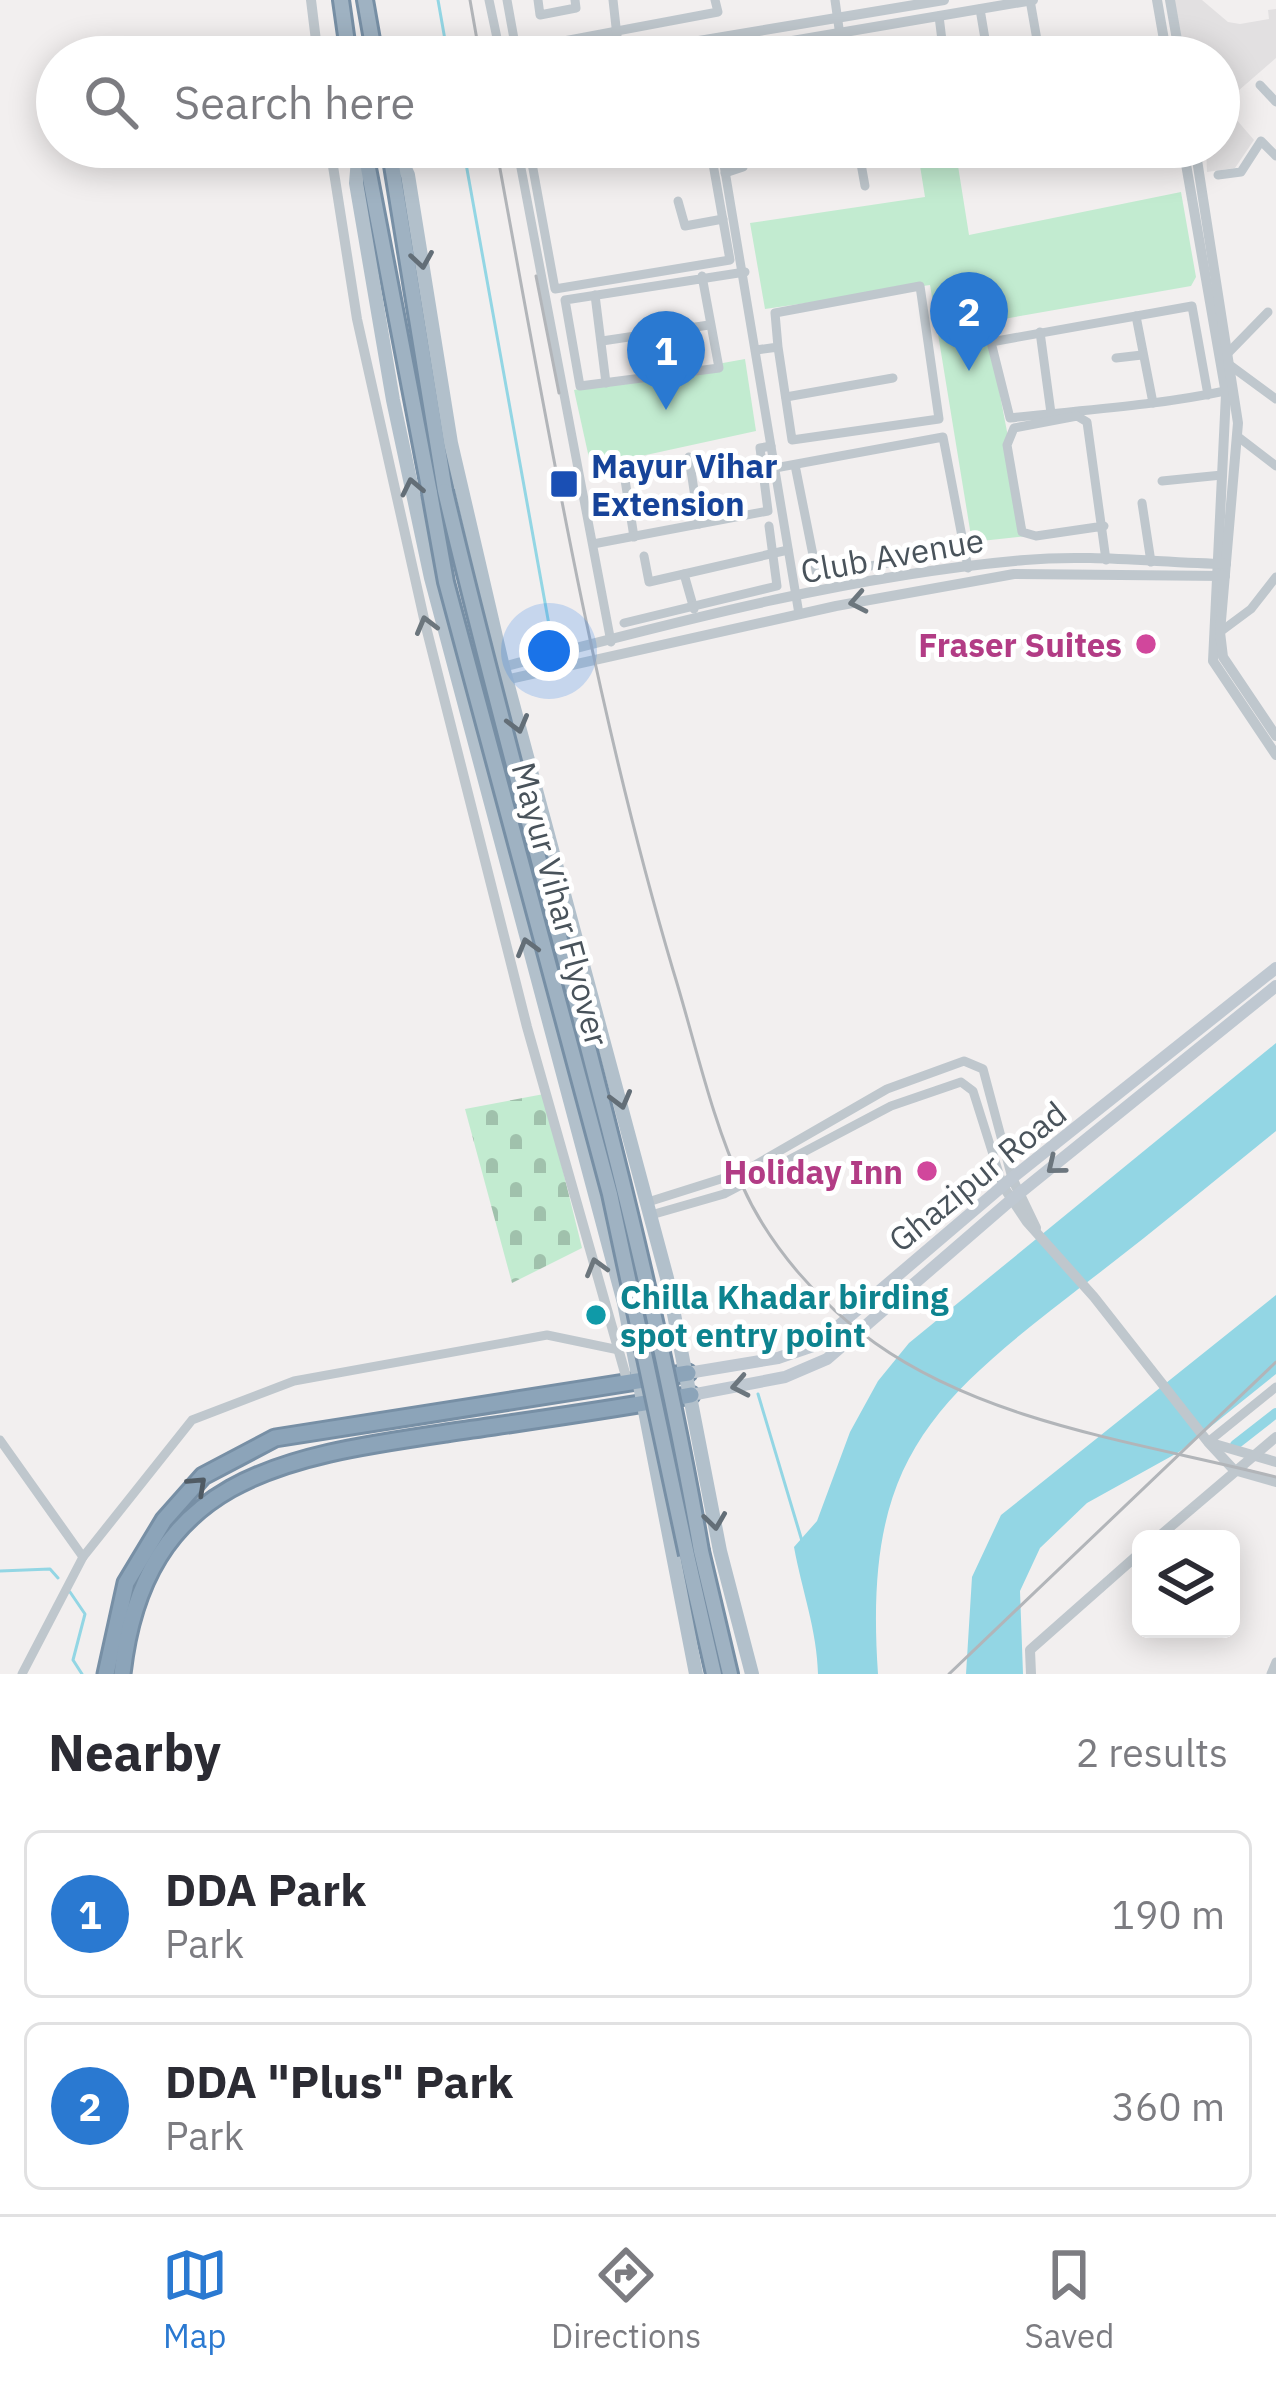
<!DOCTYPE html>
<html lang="en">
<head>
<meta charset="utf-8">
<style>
	body { margin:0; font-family:"IBM Plex Sans",sans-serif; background:#f2f2f3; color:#2b2b33 }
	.controls { position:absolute; right:36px; bottom:36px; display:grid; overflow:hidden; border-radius:18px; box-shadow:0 6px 30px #0003 }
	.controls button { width:108px; height:108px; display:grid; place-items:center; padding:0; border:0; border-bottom:3px solid #e1e1e2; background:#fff; color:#2b2b33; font:60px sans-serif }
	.you { position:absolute; left:549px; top:651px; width:42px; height:42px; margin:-30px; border:9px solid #fff; border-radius:50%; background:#1a73e8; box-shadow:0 0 0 18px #1a73e833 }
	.badge { display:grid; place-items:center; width:78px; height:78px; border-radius:50%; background:#2a79d1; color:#fff; font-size:39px; font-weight:700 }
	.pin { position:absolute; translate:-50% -99px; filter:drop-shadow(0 3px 6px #0008) }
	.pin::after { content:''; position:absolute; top:63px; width:42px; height:36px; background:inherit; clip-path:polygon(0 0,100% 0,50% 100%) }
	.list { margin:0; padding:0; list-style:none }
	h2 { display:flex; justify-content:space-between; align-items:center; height:156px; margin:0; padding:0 48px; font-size:51px }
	h2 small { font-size:39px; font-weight:400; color:#7c7c81 }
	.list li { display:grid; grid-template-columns:78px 1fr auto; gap:36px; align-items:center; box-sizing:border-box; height:168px; margin:0 24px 24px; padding:0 24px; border:3px solid #e1e1e2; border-radius:18px }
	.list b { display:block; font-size:45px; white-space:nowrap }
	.list p { margin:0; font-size:39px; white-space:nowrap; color:#7c7c81 }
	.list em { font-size:39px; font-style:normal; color:#7c7c81 }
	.icon { flex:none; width:66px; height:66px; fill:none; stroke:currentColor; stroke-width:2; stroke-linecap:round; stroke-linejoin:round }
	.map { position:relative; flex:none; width:1276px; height:1674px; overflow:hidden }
	.search { position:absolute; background:#fff; box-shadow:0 6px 30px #0003; left:36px; right:36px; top:36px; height:132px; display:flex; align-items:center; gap:30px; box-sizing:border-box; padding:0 42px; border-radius:66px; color:#7c7c81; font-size:45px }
	.sheet { height:540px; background:#fff }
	nav { display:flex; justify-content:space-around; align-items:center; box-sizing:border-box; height:168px; border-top:3px solid #e1e1e2; background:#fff; font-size:33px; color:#7c7c81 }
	nav a { display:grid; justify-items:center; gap:6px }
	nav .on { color:#2a79d1 }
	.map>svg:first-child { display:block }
	.education { fill:#e2e0e1 }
	.cemetery { fill:url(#cemetery-stones) }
	.park { fill:#c2ebd0 }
	.water { fill:#93d6e4 }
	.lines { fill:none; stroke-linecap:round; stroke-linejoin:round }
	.stream { stroke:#93d6e4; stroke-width:3 }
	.canal { stroke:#93d6e4; stroke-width:10 }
	.trunk-casing { stroke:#778fa5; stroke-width:20 }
	.motorway-casing { stroke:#778fa5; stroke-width:21 }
	.minor { stroke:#bfc7cd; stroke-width:9 }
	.tertiary { stroke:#bfc7cd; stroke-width:10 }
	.secondary { stroke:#bfc8d1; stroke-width:12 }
	.primary { stroke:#b2c0cb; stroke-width:14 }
	.trunk { stroke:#9fb2c2; stroke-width:14 }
	.motorway { stroke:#8ca4b9; stroke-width:15 }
	.rail { stroke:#b2b5b9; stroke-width:3 }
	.trunk-bridge-casing { stroke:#778fa5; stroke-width:20; stroke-linecap:butt }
	.trunk-bridge { stroke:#9fb2c2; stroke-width:14 }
	.oneway { stroke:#636e77 }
	.oneway2 { stroke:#6c767d }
	.oneway3 { stroke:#6c767e }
	.oneway4 { stroke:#505b64 }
	.transit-dot { fill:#1a4fb4; stroke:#fff; stroke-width:4.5 }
	.hotel-dot { fill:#d1479c; stroke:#fff; stroke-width:4.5 }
	.culture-dot { fill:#0f9aa8; stroke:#fff; stroke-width:4.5 }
	.labels { text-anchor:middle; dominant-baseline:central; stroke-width:10; stroke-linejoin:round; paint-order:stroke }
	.transit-label { font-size:33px; font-weight:bold; fill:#164399; stroke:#fff; text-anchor:start }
	.street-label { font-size:33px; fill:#49535b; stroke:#fff }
	.hotel-label { font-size:33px; font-weight:bold; fill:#b23c85; stroke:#fff; text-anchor:end }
	.culture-label { font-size:33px; font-weight:bold; fill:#0d838f; stroke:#fff; text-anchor:start }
</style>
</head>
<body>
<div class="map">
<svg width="1276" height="1674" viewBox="0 0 1276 1674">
	<defs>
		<pattern id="cemetery-stones" width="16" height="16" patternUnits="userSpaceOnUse" patternTransform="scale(3)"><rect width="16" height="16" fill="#c2ebd0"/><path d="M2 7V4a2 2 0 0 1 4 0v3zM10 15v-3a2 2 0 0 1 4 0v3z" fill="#a0c1ac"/></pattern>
	</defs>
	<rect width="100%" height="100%" fill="#f2efef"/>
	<!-- education -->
	<path class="education" d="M 1170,0 L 1202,0 L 1228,22 L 1240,24 L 1269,19 L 1268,10 L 1276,9 L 1276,58 L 1223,104 L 1254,140 L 1235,168 L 1207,172 L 1206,147 L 1219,147 L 1219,57 L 1184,57 Z"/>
	<!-- cemetery -->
	<path class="cemetery" d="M 544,1094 L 582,1248 L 512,1283 L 465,1109 Z"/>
	<!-- park -->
	<g class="park">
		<path d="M 917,147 L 955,147 L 969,235 L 1181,192 L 1196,277 L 1191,286 L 986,322 L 1027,536 L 972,542 L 930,285 L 765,309 L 750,223 L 925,197 Z"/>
		<path d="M 745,359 L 756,431 L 591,467 L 574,390 Z"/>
	</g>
	<!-- water -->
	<g class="water">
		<path d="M 1276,1043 L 1276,1131 C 1214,1181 1153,1232 1090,1280 C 930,1403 863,1458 878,1674 L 818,1674 C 817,1630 802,1591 794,1547 L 817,1521 L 850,1432 L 878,1381 L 909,1343 Z"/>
		<path d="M 1276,1295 L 1276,1374 L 1179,1452 L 1087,1503 L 1040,1548 L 1020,1591 L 1023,1674 L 966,1674 L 972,1577 L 1001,1515 Z"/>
	</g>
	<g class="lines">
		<!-- stream -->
		<g class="stream">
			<path d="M 438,0 L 448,57"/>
			<path d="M 463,147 L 553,647"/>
			<path d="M 758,1394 L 802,1541"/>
			<path d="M 0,1571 L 50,1569 L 58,1578"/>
			<path d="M 70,1592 L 85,1614 L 73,1660 L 82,1674"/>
		</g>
		<!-- canal -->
		<path class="canal" d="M 1235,1445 L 1276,1413"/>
		<!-- trunk casing -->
		<g class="trunk-casing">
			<g id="trunk">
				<path d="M 341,0 L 349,57"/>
				<path d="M 365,0 L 375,57"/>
				<path d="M 364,147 L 430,493"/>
				<path d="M 389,147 L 445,491"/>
				<path d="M 701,1551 L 730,1674"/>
				<path d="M 687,1555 L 714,1674"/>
			</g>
		</g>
		<!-- motorway casing -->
		<g class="motorway-casing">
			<g id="motorway">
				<path d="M 106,1674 L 126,1583 L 164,1520 L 203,1476 L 275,1438 L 688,1373"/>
				<path d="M 122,1674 C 144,1477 282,1457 446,1433 C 528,1421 610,1410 691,1395"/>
			</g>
		</g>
		<!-- minor -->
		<g class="minor">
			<path d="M 489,0 L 501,57"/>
			<path d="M 507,0 L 516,50 L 718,12 L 715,0"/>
			<path d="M 538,0 L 540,15 L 576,8 L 575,0"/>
			<path d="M 613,0 L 619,54"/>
			<path d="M 835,0 L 843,57"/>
			<path d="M 1030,0 L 1040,57"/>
			<path d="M 980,9 L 988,57"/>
			<path d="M 939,16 L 944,57"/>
			<path d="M 1260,85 L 1276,102"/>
			<path d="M 517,147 L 611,642"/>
			<path d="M 529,147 L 555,289 L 730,260 L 710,147"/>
			<path d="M 721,147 L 799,614"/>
			<path d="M 858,147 L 865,186"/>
			<path d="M 956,147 L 956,150"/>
			<path d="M 653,149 L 656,163 L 711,151"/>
			<path d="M 725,173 L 743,167 L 741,147"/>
			<path d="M 1218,175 L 1241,172 L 1261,141 L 1276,156"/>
			<path d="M 678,201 L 685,226 L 723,219"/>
			<path d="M 702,276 L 719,368 L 580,386 L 565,300 L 745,272"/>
			<path d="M 595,295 L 606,383"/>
			<path d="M 1136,316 L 1153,403"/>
			<path d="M 1040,332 L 1051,413"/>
			<path d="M 602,341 L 709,325"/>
			<path d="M 756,350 L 778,347 L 775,313 L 920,286 L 939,419 L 792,440 L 778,347"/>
			<path d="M 1229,352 L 1268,312"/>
			<path d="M 1116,358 L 1142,355"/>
			<path d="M 1231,366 L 1276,399"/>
			<path d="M 1208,395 L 1192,306 L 991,342 L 1010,418 C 1082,410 1154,406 1225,391"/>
			<path d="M 786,397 L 893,378"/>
			<path d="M 1237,436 L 1276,466"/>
			<path d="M 689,457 L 699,524"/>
			<path d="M 795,465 L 817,575 L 965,550"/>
			<path d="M 623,467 L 634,537"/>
			<path d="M 775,468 L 943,437 L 968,568"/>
			<path d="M 1162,481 L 1222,475"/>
			<path d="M 1142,503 L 1151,562"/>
			<path d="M 1104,526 L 1036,536 L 1022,532 L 1007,445 L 1014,428 L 1077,416 L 1087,422 L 1106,560"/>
			<path d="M 593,544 L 768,511 L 760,448 L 771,446"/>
			<path d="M 644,556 L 649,582 L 788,550"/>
			<path d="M 684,574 L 694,609"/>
			<path d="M 624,623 L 777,586 L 769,526"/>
			<path d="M 1220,632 L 1251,609 L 1276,577"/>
			<path d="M 648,1202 L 743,1172 L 887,1089 L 964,1061 L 983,1069 L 1012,1178"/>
			<path d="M 651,1215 L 724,1194 L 891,1106 L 961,1082 L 973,1091 L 1003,1186"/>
			<path d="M 0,1440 L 83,1557"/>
			<path d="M 1208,1442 L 1276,1387"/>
			<path d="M 22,1674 L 83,1557 L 192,1420 L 294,1381 L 547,1335 L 619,1350"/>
			<path d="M 1271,1674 L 1276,1662"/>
		</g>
		<!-- tertiary -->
		<g class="tertiary">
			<path d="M 311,0 L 318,57"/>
			<path d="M 1157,0 L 1167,57"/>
			<path d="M 1170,0 L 1180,57"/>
			<path d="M 603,57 L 944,0"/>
			<path d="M 698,57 L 1033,0"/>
			<path d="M 330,147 L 357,319 L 425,623 L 527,1027 L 627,1380"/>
			<path d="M 1183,147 L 1226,394 L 1213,661 L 1276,755"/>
			<path d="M 1195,147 L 1238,423 L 1220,632 L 1223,657 L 1276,736"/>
			<path d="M 464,677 C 646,630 837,576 1025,560 C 1091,554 1160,563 1226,564"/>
			<path d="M 501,681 L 836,606 L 1014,574 L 1225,576"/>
			<path d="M 1012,1178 L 1036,1228"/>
			<path d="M 1003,1186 L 1027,1222 L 1094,1297 L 1208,1442 L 1234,1470 L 1276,1482"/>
			<path d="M 1211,1443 L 1276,1462"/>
			<path d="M 1156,1539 L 1276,1437"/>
			<path d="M 1031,1674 L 1030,1650 L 1141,1552"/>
		</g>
		<!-- secondary -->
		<g class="secondary">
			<path d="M 688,1373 L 778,1358 L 816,1345 L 1012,1178 L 1276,968"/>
			<path d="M 691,1395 L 785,1377 L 827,1359 L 1011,1200 L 1276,986"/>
		</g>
		<!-- primary -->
		<g class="primary">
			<path d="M 359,147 L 356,183 L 393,400 L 431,578 L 624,1303 L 696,1674"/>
			<path d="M 395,147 L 408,175 L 451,443 L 503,667 L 667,1278 L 720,1551 L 752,1674"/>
		</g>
		<!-- trunk -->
		<use href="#trunk" class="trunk"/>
		<!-- motorway -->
		<use href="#motorway" class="motorway"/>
		<!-- rail -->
		<g class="rail">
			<path d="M 470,0 L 480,57"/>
			<path d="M 496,147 C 547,423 593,700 673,970 C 695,1041 711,1118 742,1185 C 769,1246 821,1305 875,1343 C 989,1424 1143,1443 1276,1477"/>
			<path d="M 536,276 L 559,393"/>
			<path d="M 949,1674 L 1276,1362"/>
		</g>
		<!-- trunk-bridge casing -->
		<g class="trunk-bridge-casing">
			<g id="trunk-bridge">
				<path d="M 445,491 C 528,845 639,1192 701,1551"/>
				<path d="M 430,493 L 446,582 L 610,1194 L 687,1555"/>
			</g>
		</g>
		<!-- trunk-bridge -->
		<use href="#trunk-bridge" class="trunk-bridge"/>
	</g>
	<!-- one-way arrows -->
	<defs><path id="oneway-chevron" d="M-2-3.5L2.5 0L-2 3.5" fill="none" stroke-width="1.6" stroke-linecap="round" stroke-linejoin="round" transform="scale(3)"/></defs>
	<g class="oneway">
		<use href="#oneway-chevron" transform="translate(422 260) rotate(81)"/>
		<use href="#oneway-chevron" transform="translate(412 487) rotate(-102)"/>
		<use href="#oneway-chevron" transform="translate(518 724) rotate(75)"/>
		<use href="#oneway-chevron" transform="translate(527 947) rotate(-106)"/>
		<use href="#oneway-chevron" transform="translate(621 1100) rotate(75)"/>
		<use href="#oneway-chevron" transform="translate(715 1521) rotate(82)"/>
	</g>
	<g class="oneway2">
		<use href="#oneway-chevron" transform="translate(858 602) rotate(169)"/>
		<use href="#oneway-chevron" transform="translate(426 625) rotate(-105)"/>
		<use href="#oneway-chevron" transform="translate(596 1267) rotate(-106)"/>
	</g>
	<g class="oneway3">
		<use href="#oneway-chevron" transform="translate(1055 1166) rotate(141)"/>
		<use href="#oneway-chevron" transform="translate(740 1386) rotate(169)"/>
	</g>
	<use class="oneway4" href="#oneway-chevron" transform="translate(198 1485) rotate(-43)"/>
	<!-- markers -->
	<rect class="transit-dot" x="549" y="469" width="30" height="30" rx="6"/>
	<g class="hotel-dot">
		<circle cx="1146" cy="644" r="12"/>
		<circle cx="927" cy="1171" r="12"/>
	</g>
	<circle class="culture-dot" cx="596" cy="1315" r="12"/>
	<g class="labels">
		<!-- transit labels -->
		<g class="transit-label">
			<text x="591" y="465">Mayur Vihar<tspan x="591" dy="38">Extension</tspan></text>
		</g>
		<!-- street labels -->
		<g class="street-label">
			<text transform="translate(892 555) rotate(-10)">Club Avenue</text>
			<text transform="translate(561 904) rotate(75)">Mayur Vihar Flyover</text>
			<text transform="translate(977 1176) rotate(-39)">Ghazipur Road</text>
		</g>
		<!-- hotel labels -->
		<g class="hotel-label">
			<text x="1122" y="644">Fraser Suites</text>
			<text x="903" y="1171">Holiday Inn</text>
		</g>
		<!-- culture labels -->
		<g class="culture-label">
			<text x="620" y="1296">Chilla Khadar birding<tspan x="620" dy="38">spot entry point</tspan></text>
		</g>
	</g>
</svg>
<div class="controls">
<button><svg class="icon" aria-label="layers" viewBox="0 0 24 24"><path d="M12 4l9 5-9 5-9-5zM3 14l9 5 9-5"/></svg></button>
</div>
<div class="you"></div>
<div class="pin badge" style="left:666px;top:410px">1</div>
<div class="pin badge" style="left:969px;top:371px">2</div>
<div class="search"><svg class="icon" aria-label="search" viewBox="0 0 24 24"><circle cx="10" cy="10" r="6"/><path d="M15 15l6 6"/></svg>Search here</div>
</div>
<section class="sheet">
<h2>Nearby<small>2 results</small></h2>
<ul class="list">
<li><span class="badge">1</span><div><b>DDA Park</b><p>Park</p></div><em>190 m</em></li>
<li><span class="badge">2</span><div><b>DDA &quot;Plus&quot; Park</b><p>Park</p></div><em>360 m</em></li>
</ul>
</section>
<nav>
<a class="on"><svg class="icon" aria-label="map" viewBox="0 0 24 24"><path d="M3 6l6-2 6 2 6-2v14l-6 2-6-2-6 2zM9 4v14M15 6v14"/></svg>Map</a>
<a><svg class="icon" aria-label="directions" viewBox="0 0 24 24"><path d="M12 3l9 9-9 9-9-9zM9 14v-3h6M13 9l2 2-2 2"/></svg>Directions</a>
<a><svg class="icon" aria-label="saved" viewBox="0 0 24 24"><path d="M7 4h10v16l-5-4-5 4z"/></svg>Saved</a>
</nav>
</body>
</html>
